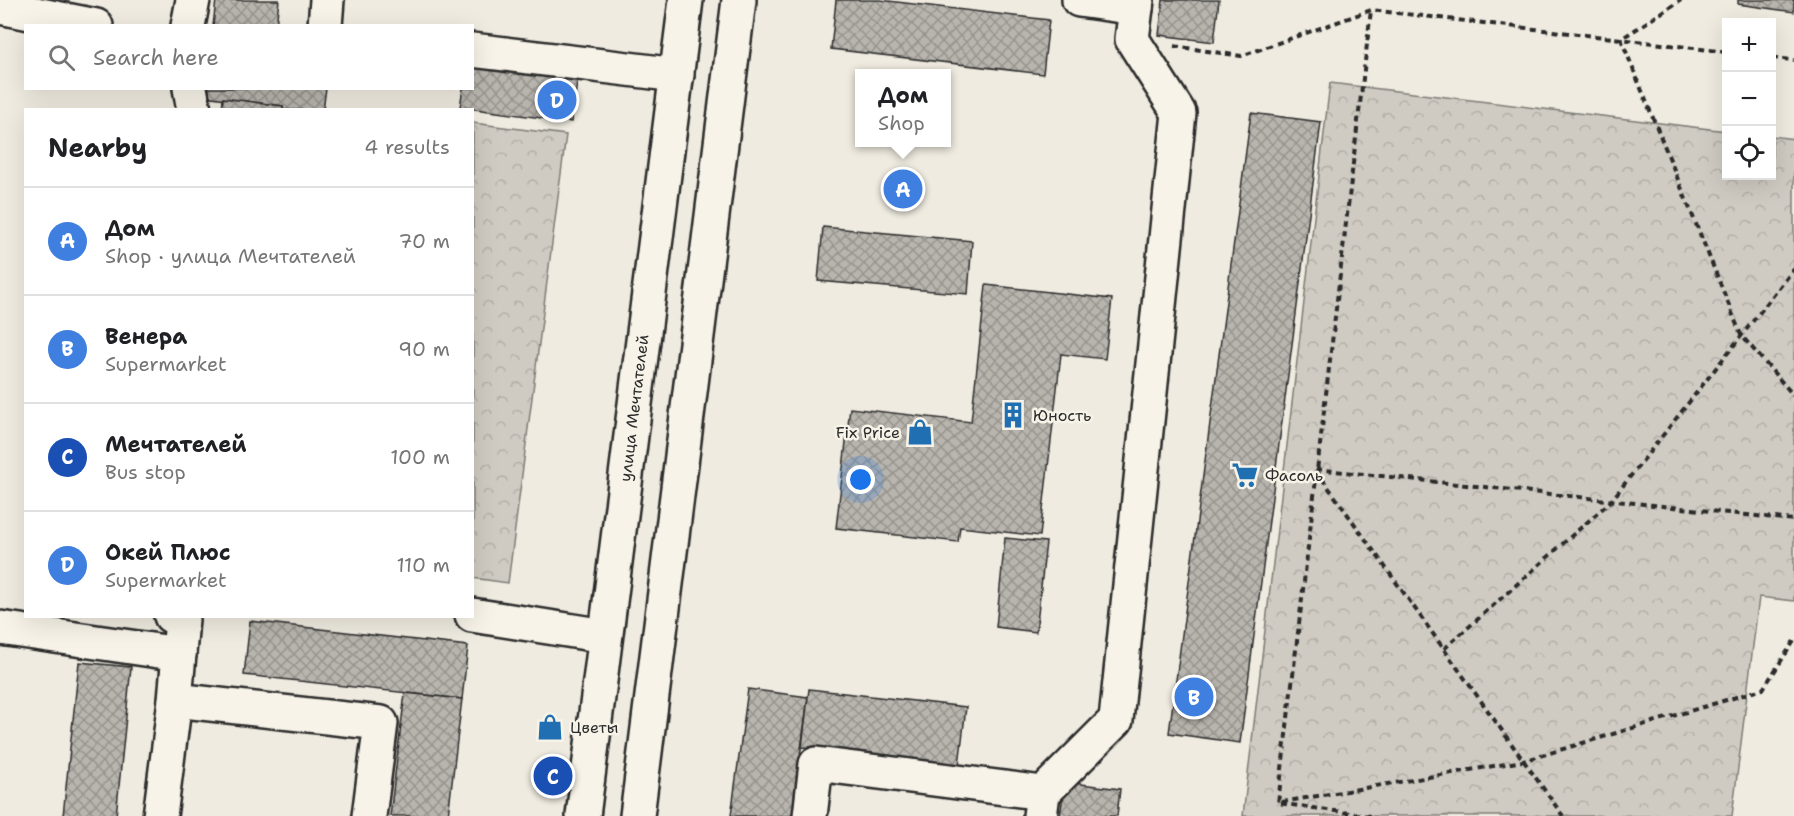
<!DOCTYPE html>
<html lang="en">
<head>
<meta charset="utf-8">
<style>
	body { margin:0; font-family:"Shantell Sans",sans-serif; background:#f6f6f6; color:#202124 }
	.controls { position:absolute; right:18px; top:18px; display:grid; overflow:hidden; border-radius:0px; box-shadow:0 6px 24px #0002 }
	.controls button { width:54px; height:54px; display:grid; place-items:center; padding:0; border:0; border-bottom:2px solid #e0e0e0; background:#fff; color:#202124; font:30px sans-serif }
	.you { position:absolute; left:861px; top:480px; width:21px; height:21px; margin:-15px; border:4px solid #fff; border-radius:50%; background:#1a73e8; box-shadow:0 0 0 9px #1a73e833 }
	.badge { display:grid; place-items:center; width:39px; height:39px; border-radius:50%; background:#1f6fb2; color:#fff; font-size:20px; font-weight:700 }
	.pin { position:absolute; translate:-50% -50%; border:3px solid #fff; box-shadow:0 2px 6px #0006 }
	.popup { position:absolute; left:855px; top:69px; width:96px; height:78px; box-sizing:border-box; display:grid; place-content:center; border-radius:0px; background:#fff; filter:drop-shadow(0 2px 4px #0005); font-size:20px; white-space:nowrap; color:#757577 }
	.popup b { font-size:22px; color:#202124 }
	.popup::after { content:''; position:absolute; left:50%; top:100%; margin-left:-12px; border:12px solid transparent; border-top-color:#fff }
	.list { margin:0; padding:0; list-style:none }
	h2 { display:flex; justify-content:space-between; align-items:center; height:78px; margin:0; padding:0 24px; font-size:26px }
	h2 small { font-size:20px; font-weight:400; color:#757577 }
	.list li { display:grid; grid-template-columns:39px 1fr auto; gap:18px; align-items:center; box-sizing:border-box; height:108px; padding:0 24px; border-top:2px solid #e0e0e0 }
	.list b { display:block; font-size:22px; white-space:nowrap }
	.list p { margin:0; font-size:20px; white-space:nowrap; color:#757577 }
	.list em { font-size:20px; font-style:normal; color:#757577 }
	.icon { flex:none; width:33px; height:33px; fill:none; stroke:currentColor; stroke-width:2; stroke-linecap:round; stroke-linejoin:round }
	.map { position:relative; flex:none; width:1794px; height:816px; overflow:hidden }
	.search { position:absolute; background:#fff; box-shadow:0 6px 24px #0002; left:24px; top:24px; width:450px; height:66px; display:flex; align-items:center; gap:15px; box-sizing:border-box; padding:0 21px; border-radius:0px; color:#757577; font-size:22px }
	.panel { position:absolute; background:#fff; box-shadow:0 6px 24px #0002; left:24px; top:108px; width:450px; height:510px; border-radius:0px }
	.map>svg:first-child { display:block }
	.forest { fill:url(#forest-crowns); stroke:#7d7b76; stroke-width:1.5 }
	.building { fill:url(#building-cross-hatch); stroke:#2b2b2b; stroke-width:1.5 }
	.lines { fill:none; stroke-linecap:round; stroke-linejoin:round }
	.minor-casing { stroke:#2b2b2b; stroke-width:38 }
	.path { stroke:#2b2b2b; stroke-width:4; stroke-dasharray:6 4.5; stroke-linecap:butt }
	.minor { stroke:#f7f3e8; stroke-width:33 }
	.labels { text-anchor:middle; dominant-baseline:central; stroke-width:5; stroke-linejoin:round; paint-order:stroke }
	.street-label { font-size:16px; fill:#2b2b2b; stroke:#f7f3e8 }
	.poi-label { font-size:16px; fill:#2b2b2b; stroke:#f7f3e8; text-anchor:start }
</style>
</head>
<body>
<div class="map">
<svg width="1794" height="816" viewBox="0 0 1794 816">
	<defs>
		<pattern id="forest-crowns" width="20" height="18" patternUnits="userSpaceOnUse" patternTransform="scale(1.5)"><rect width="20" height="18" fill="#cfcbc2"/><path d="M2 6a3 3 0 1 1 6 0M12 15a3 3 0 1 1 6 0" fill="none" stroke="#b2aea7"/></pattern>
		<pattern id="building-cross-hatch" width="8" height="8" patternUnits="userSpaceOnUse" patternTransform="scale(1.5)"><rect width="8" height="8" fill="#b8b5ae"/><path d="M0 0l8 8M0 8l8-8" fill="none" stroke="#96938e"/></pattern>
	</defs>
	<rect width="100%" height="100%" fill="#efebe0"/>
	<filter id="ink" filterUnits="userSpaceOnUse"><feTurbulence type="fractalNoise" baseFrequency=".0167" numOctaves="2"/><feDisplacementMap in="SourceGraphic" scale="12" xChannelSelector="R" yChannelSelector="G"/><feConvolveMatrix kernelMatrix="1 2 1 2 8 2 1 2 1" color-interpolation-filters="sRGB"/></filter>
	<g filter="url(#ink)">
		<!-- forest -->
		<g class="forest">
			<path d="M 1330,83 L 1726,131 L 1726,176 L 1772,176 L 1772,136 L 1794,139 L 1794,601 L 1759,597 L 1732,816 L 1243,816 Z"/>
			<path d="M 473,123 L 566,135 L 508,583 L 473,578 Z"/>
		</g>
		<!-- building -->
		<g class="building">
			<path d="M 216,0 L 279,0 L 276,26 L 213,26 Z"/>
			<path d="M 836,0 L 880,0 L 1049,20 L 1043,74 L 831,49 Z"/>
			<path d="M 1163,0 L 1219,0 L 1214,42 L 1159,35 Z"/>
			<path d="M 1738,0 L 1794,0 L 1794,12 L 1738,4 Z"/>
			<path d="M 472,61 L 578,76 L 571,122 L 460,107 L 463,88 L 472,88 Z"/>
			<path d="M 205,88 L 326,88 L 323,110 L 283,110 L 283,106 L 204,96 Z"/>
			<path d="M 223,98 L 283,106 L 283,110 L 222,110 Z"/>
			<path d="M 1251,113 L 1321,122 L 1240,743 L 1169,733 Z"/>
			<path d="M 823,227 L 972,241 L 968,294 L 818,281 Z"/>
			<path d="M 986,285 L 1112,299 L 1105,359 L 1061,354 L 1040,536 L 960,527 L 958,542 L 836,528 L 850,408 L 971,422 Z"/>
			<path d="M 1005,538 L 1046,542 L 1036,632 L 996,627 Z"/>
			<path d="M 250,621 L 468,646 L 462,699 L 244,675 Z"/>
			<path d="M 79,662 L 131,667 L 116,816 L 63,816 Z"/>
			<path d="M 748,689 L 808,697 L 792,816 L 731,816 Z"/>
			<path d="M 809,689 L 966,707 L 959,765 L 802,747 Z"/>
			<path d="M 405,693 L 462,699 L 448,816 L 390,816 Z"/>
			<path d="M 1065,782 L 1120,789 L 1117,816 L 1060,816 Z"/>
		</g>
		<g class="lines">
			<!-- minor casing -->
			<g class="minor-casing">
				<g id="minor">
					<path d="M 1079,0 L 1136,8"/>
					<path d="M 0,7 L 96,26"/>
					<path d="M 188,26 L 193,0"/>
					<path d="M 325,26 L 327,0"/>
					<path d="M 472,50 L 677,75"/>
					<path d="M 190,88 L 194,110"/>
					<path d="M 472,615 L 605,636"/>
					<path d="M 0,628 L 179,654"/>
					<path d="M 175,700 L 381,723 L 369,816"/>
					<path d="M 160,816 L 175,700 L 182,619 L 171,616"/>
					<path d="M 583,816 L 686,0"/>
					<path d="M 637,816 L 739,0"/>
					<path d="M 810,816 L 816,764 L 1043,793"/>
					<path d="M 1040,816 L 1043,793 L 1116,720 L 1179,113 L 1132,39 L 1137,0"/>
				</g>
			</g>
			<!-- path -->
			<g class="path">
				<path d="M 1174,46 L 1241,56 L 1371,10 L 1621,39 L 1681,0"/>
				<path d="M 1726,52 L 1621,39 L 1741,335 L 1794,396"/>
				<path d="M 1772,58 L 1794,60"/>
				<path d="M 1316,469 L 1794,520"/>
				<path d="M 1316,470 L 1563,816"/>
				<path d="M 1444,649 L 1611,501 L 1794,269"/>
				<path d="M 1282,802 L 1523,761 L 1763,689 L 1794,641"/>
				<path d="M 1370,816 L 1278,803 L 1371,10"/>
			</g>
			<!-- minor -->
			<use href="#minor" class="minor"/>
		</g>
	</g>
	<!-- icons -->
	<defs>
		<g id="building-bare" transform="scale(2.07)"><path d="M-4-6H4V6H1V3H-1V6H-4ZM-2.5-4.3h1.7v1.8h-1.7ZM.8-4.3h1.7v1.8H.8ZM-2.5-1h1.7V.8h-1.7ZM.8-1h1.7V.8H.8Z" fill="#1f6fb2" stroke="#f7f3e8" stroke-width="2.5" paint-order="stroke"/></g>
		<g id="shop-bare" transform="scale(2.07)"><path d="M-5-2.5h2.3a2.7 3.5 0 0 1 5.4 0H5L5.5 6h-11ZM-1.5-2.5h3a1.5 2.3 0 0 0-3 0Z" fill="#1f6fb2" stroke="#f7f3e8" stroke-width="2.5" paint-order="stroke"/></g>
		<g id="supermarket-bare" transform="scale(2.07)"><path d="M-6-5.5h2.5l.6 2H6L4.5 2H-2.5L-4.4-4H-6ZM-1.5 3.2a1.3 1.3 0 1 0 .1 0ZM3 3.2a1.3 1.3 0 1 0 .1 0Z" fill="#1f6fb2" stroke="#f7f3e8" stroke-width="2.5" paint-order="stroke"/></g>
	</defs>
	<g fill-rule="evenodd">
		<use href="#building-bare" x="1013" y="415"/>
		<use href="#shop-bare" x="920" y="432"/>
		<use href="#supermarket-bare" x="1245" y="475"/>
		<use href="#shop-bare" x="550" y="727"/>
	</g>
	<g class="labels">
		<!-- street labels -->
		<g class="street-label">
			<text transform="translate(634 408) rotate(-83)">улица Мечтателей</text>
		</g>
		<!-- poi labels -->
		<g class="poi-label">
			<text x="1033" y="415">Юность</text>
			<text x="900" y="432" text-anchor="end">Fix Price</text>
			<text x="1265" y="475">Фасоль</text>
			<text x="570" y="727">Цветы</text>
		</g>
	</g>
</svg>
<div class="controls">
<button>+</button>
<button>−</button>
<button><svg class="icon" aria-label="locate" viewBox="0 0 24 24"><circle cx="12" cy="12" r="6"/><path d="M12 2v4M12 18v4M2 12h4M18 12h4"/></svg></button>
</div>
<div class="you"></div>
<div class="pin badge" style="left:903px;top:189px;background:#3f7fe0">A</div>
<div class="popup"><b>Дом</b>Shop</div>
<div class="pin badge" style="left:1194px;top:697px;background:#3f7fe0">B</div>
<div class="pin badge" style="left:553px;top:776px;background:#1a4fb4">C</div>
<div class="pin badge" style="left:557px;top:100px;background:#3f7fe0">D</div>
<div class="search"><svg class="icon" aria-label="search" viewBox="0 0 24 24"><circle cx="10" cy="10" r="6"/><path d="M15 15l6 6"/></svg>Search here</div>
<section class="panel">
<h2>Nearby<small>4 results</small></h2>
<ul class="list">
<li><span class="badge" style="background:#3f7fe0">A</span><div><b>Дом</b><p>Shop · улица Мечтателей</p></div><em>70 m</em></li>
<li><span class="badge" style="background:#3f7fe0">B</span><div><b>Венера</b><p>Supermarket</p></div><em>90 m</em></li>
<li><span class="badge" style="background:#1a4fb4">C</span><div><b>Мечтателей</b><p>Bus stop</p></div><em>100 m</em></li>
<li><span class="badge" style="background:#3f7fe0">D</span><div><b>Окей Плюс</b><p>Supermarket</p></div><em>110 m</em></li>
</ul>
</section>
</div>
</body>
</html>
